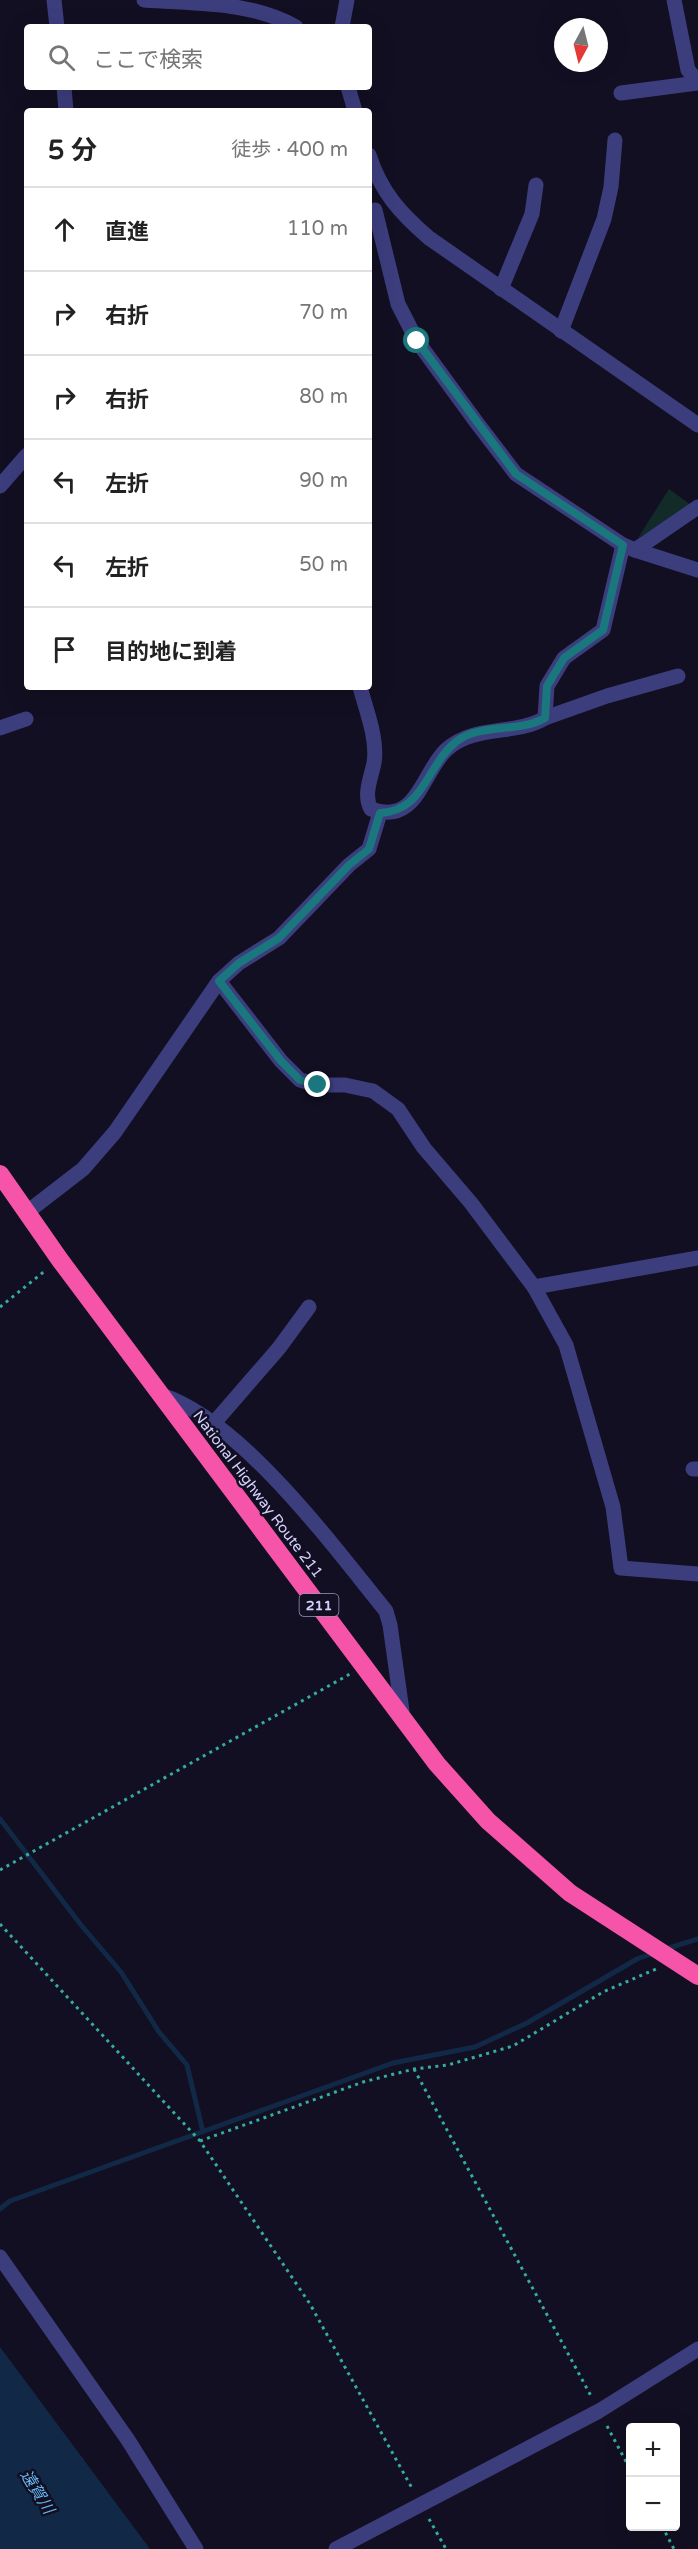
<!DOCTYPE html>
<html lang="ja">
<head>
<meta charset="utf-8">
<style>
	body { margin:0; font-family:"Varela Round","Noto Sans JP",sans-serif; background:#f2f2f2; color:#222 }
	.controls { position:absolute; right:18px; bottom:18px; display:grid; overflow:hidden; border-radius:6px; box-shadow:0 6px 24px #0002 }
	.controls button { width:54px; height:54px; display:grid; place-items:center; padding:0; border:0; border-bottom:2px solid #e0e0e0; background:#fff; color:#222; font:30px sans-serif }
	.compass { position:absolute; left:554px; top:18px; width:54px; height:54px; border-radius:50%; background:#fff; box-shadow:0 6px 24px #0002; rotate:187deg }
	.stop { position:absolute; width:18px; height:18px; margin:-14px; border:4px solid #19777d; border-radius:50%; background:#fff }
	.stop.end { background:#19777d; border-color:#fff; box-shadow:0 2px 6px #0008 }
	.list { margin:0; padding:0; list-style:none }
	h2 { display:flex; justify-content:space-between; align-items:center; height:78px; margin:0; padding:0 24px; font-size:26px }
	h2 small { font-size:20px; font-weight:400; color:#767676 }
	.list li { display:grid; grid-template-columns:39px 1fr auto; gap:18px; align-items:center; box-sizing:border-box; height:84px; padding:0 24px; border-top:2px solid #e0e0e0 }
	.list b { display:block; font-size:22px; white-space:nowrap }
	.list em { font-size:20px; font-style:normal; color:#767676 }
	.icon { flex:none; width:33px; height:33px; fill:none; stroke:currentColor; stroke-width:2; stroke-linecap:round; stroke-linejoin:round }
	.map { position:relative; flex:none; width:698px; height:2549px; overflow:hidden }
	.search { position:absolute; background:#fff; box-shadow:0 6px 24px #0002; left:24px; top:24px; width:348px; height:66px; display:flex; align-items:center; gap:15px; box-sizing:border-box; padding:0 21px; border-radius:6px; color:#767676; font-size:22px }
	.panel { position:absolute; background:#fff; box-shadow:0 6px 24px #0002; left:24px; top:108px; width:348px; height:582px; border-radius:6px }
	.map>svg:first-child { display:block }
	.green { fill:#122b29 }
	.water { fill:#112947 }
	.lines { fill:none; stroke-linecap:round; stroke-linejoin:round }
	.stream { stroke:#112947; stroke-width:5 }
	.path { stroke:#35ac9f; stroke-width:3; stroke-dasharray:3 4.5; stroke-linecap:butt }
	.minor { stroke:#3c3d7d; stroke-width:15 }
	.highway { stroke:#f554a9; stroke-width:18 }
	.route { stroke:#19777d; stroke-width:8 }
	.labels { text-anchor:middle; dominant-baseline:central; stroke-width:5; stroke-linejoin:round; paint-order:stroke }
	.shield { fill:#110f21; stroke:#9a97ba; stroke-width:1.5 }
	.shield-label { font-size:14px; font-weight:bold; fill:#d4d1fc }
	.street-label { font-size:15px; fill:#d4d1fc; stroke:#110f21 }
	.water-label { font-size:16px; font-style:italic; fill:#66baf6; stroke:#110f21 }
</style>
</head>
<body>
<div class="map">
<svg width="698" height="2549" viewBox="0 0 698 2549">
	<rect width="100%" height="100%" fill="#110f21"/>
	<!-- green -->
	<path class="green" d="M 669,489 L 691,505 L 638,538 Z"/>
	<!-- water -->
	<path class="water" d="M 0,2347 L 150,2549 L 0,2549 Z"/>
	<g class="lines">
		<!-- stream -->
		<g class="stream">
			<path d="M 0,1819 L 81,1925 L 121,1972 L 159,2032 L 187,2065 L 203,2132"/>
			<path d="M 666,1949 L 698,1939"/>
			<path d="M 0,2209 L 10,2201 L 393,2063 L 475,2047 L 527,2023 L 637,1959 L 654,1953"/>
		</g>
		<!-- path -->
		<g class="path">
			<path d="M 0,1307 L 46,1270"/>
			<path d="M 0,1870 L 350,1674"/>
			<path d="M 0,1924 L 200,2141 L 310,2304 L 413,2490"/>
			<path d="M 414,2069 L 591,2396"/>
			<path d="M 200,2141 L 363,2082 L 414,2069 L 448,2065 L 513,2046 L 603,1992 L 656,1969"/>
			<path d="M 607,2426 L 630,2469"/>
			<path d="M 429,2519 L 446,2549"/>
			<path d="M 662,2526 L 674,2549"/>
		</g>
		<!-- minor -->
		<g class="minor">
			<path d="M 54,0 L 57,27"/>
			<path d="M 144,0 C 195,4 250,1 296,27"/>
			<path d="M 674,0 L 688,70 L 698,82"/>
			<path d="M 342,27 L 347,0"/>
			<path d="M 64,87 L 66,111"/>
			<path d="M 348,87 L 355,111"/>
			<path d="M 621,93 L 698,83"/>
			<path d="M 369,155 C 381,192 400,213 429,238 L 698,425"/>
			<path d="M 375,210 L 398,304 L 417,341 L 477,423 L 516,474 L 623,545"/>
			<path d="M 501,289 L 532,214 L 536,185"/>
			<path d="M 561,331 L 604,219 L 611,187 L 615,140"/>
			<path d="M 0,486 L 27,455"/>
			<path d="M 635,550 L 698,570"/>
			<path d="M 360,687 C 366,710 378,739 374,763 C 371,778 363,795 371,809 C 417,826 422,773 446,750 C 474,724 515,736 545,718 L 547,686 L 564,658 L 603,630 L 623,545 L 635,550 L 698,507"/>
			<path d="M 545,718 L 607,696 L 678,676"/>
			<path d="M 0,728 L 26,719"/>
			<path d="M 219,981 L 281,1061 L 300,1080 L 318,1085 L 345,1085 L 373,1091 L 398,1109 L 424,1148 L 471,1203 L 534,1287 L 566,1345 L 613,1507 L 621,1568 L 698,1574"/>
			<path d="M 26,1213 L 83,1169 L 115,1132 L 219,981 L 239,963 L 279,938 L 349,865 L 369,849 L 380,813"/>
			<path d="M 534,1287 L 698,1258"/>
			<path d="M 161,1395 C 241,1420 333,1546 386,1611 L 390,1625 L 403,1718"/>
			<path d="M 214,1423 L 279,1348 L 309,1307"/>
			<path d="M 693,1469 L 698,1469"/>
			<path d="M 0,2257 L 128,2440 L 196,2549"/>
			<path d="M 336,2549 L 599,2411 L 698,2349"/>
		</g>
		<!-- highway -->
		<path class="highway" d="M 0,1174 L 60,1260 L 437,1764 L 488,1821 L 570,1893 L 698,1976"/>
	</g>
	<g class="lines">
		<!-- route -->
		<path class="route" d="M 318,1085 L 300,1080 L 281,1061 L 219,981 L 239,963 L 279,938 L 349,865 L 369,849 L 380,813 C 425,811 426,765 457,741 C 481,723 519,733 545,718 L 547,686 L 564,658 L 603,630 L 623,545 L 516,474 L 417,341"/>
	</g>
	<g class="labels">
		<!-- shield labels -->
		<rect class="shield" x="299.5" y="1594" width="39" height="22" rx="4.5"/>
		<g class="shield-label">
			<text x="319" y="1605">211</text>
		</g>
		<!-- street labels -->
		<g class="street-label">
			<text transform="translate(258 1494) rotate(53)">National Highway Route 211</text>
		</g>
		<!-- water labels -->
		<g class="water-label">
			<text transform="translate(37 2492) rotate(58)">遠賀川</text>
		</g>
	</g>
</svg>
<div class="controls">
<button>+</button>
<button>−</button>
</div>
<svg class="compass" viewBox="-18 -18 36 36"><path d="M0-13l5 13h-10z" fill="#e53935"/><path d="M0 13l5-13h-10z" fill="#767676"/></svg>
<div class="stop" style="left:417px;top:341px"></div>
<div class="stop end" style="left:318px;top:1085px"></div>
<div class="search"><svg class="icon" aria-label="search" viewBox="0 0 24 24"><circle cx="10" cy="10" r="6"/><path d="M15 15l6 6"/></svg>ここで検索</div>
<section class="panel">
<h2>5 分<small>徒歩 · 400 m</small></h2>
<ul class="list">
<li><svg class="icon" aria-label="ahead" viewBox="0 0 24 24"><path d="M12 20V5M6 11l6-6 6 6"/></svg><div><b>直進</b></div><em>110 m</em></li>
<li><svg class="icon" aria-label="right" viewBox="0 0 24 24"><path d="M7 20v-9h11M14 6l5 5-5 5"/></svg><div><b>右折</b></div><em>70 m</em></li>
<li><svg class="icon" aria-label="right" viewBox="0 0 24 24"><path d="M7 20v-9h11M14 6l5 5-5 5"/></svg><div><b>右折</b></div><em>80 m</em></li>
<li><svg class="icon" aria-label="left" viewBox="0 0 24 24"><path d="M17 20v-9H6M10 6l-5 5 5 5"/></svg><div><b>左折</b></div><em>90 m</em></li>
<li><svg class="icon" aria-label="left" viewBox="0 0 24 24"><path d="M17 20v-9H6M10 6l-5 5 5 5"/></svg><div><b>左折</b></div><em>50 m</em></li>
<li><svg class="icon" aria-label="arrive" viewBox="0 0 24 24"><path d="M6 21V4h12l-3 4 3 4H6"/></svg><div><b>目的地に到着</b></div></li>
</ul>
</section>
</div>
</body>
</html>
